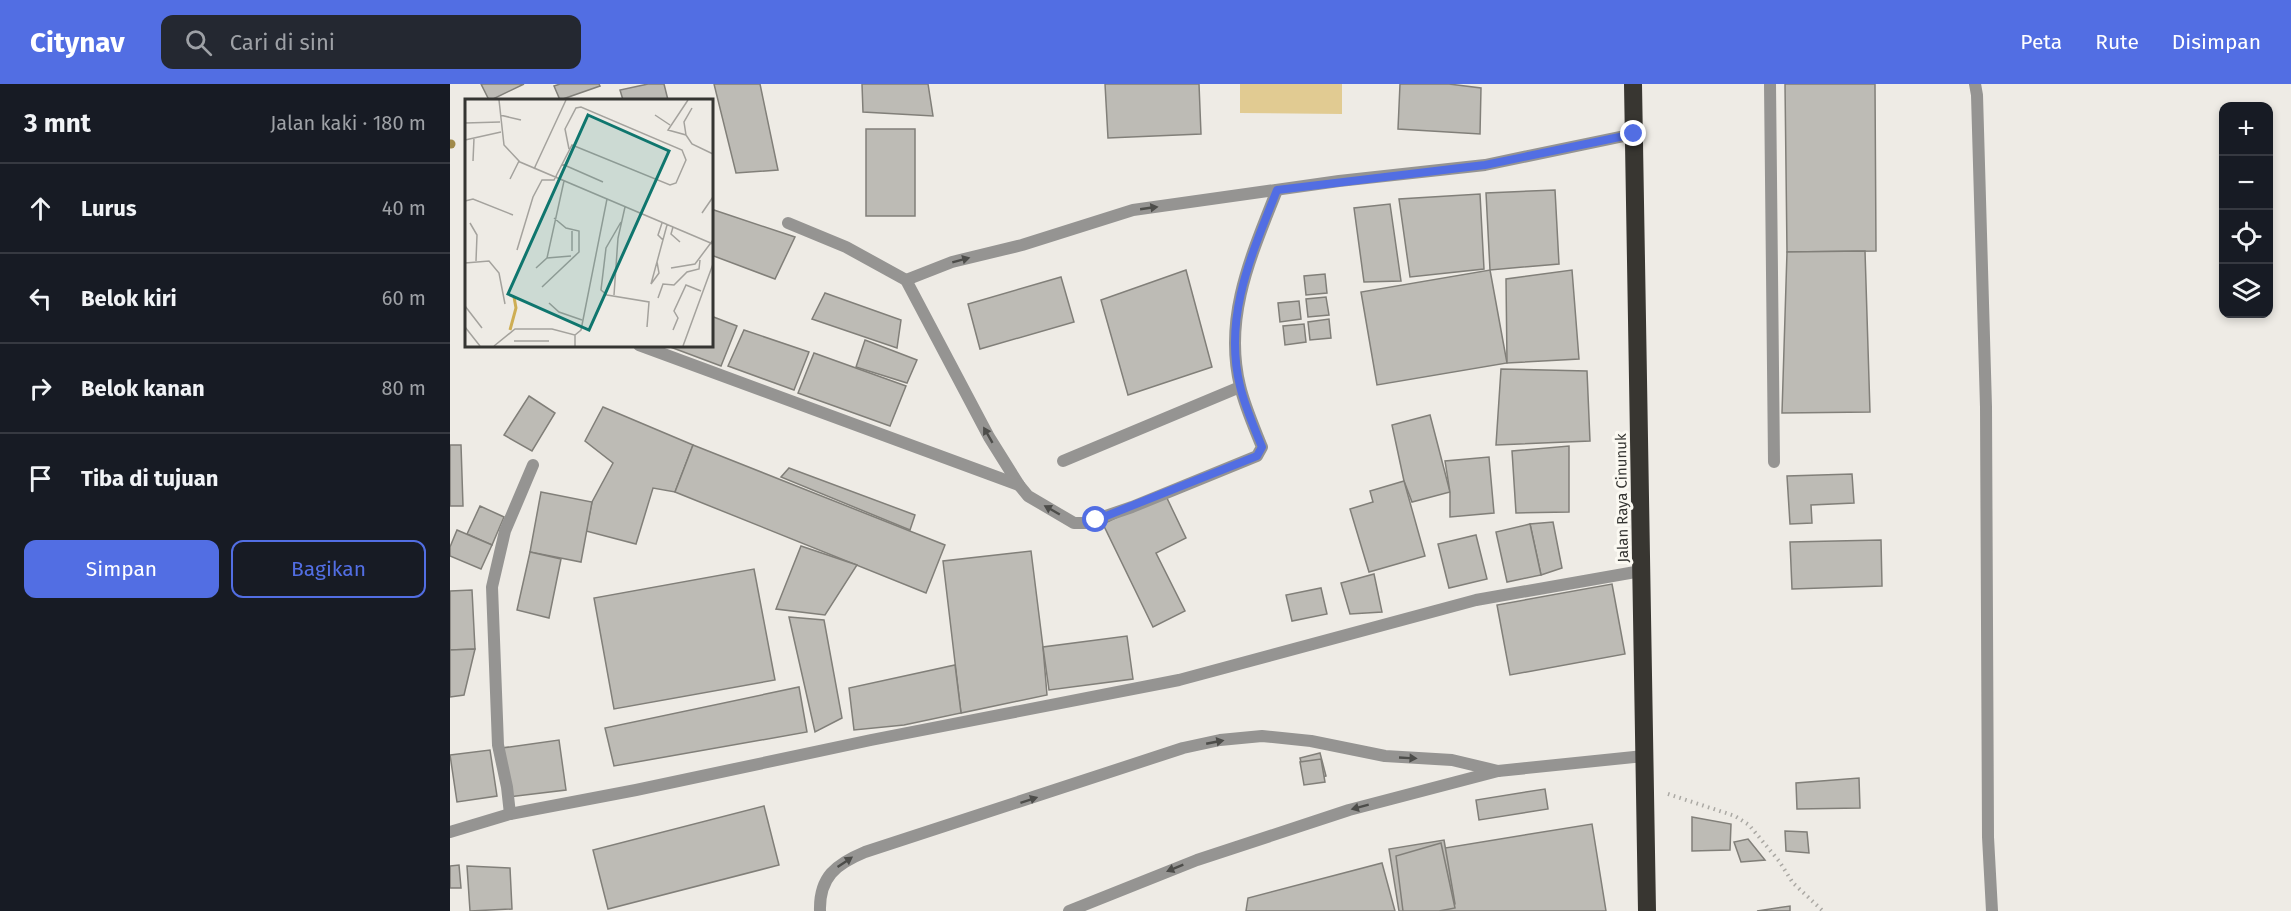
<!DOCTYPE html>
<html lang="id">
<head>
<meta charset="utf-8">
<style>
	body { margin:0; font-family:"Fira Sans",sans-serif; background:#242831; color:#f1f3f6 }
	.controls { position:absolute; right:18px; top:18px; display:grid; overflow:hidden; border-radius:12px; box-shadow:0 3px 9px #0003 }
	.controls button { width:54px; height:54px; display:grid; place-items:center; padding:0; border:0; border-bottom:2px solid #363941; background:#171b24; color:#f1f3f6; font:30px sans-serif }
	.stop { position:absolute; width:18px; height:18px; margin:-14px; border:4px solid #526ee3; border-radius:50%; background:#fff }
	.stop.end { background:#526ee3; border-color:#fff; box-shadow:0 2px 6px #0008 }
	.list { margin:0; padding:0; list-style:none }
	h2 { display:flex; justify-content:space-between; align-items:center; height:78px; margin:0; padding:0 24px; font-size:26px }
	h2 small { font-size:20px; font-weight:400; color:#9ea1a6 }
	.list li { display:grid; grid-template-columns:39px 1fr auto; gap:18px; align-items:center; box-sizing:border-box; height:90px; padding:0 24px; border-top:2px solid #363941 }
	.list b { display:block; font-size:22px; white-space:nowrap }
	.list em { font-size:20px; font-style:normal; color:#9ea1a6 }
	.actions { display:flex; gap:12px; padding:18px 24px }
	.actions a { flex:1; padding:14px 0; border:2px solid #526ee3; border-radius:12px; text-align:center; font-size:21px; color:#526ee3 }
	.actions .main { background:#526ee3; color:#fff }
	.icon { flex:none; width:33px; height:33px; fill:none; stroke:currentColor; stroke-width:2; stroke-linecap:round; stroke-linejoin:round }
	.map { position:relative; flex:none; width:1841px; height:827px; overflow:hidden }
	header { display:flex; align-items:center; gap:36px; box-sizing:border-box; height:84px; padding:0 30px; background:#526ee3; color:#fff }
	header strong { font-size:28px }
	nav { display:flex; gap:33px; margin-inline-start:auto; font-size:21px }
	.search { width:420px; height:54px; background:#242831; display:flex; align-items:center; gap:15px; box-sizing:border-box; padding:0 21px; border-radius:12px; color:#9ea1a6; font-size:22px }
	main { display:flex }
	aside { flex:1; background:#171b24 }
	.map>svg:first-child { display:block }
	.green { fill:#e1cb92 }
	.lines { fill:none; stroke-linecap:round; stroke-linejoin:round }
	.stream { stroke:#a08a4a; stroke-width:9 }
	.building { fill:#bdbbb5; stroke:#817f79; stroke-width:1.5 }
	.path { stroke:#aba9a4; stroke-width:4; stroke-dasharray:1.5 4.5; stroke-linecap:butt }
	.lane { stroke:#959492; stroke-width:12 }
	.street { stroke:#959492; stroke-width:12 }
	.highway { stroke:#383631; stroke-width:18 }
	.oneway { fill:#4d4d4a }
	.route { stroke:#526ee3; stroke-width:8 }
	.labels { text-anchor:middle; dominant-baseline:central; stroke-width:6; stroke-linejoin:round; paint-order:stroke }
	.street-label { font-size:15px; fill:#353532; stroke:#fbf9f2 }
	.inset-river { fill:none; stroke:#ceae54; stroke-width:3 }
	.inset-road { fill:none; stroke:#a4a29d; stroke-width:1.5 }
	.view { fill:#0f766e; fill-opacity:0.15; stroke:#0f766e; stroke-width:3 }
	.inset-edge { fill:none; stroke:#353532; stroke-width:3 }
</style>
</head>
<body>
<header>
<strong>Citynav</strong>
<div class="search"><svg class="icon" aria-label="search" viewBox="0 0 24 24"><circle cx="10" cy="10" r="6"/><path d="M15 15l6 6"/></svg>Cari di sini</div>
<nav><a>Peta</a><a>Rute</a><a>Disimpan</a></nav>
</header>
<main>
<aside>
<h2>3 mnt<small>Jalan kaki · 180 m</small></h2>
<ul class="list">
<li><svg class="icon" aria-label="ahead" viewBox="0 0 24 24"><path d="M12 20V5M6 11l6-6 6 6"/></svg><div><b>Lurus</b></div><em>40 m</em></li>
<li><svg class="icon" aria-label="left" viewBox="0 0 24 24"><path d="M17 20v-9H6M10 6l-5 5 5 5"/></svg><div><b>Belok kiri</b></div><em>60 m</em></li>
<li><svg class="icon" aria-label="right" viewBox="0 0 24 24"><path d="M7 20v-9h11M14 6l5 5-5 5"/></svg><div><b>Belok kanan</b></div><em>80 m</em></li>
<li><svg class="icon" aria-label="arrive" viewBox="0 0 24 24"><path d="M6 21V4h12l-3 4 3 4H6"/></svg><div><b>Tiba di tujuan</b></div></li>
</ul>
<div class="actions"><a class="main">Simpan</a><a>Bagikan</a></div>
</aside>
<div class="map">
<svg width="1841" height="827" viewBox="0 0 1841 827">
	<rect width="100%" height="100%" fill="#eeebe5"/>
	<!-- green -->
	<path class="green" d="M 790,0 L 892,0 L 892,30 L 790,29 Z"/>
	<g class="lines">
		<!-- stream -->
		<path class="stream" d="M 0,60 L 1,60"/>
	</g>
	<!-- building -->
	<g class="building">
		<path d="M 31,0 L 74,0 L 41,16 L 39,16 Z"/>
		<path d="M 110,0 L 149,0 L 150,2 L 110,16 L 104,2 Z"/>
		<path d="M 198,0 L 214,0 L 218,16 L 173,16 L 170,6 Z"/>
		<path d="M 264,0 L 310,0 L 328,86 L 286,89 Z"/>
		<path d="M 412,0 L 478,0 L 483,32 L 413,28 Z"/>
		<path d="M 655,0 L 749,0 L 751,50 L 658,54 Z"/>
		<path d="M 950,0 L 999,0 L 1031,4 L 1030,50 L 948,45 Z"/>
		<path d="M 1335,0 L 1425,0 L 1426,167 L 1337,168 Z"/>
		<rect x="416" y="45" width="49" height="87"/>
		<path d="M 1105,106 L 1109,180 L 1040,186 L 1036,109 Z"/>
		<path d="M 1030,110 L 1034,185 L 960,193 L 949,115 Z"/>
		<path d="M 940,120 L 951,197 L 914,198 L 904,124 Z"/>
		<path d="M 261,125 L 345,153 L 325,195 L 261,171 Z"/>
		<path d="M 1415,167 L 1420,328 L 1332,329 L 1337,168 Z"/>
		<path d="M 736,186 L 762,283 L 678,311 L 651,216 Z"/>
		<path d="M 1040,186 L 1057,279 L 927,301 L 911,208 Z"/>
		<path d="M 1122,186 L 1129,275 L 1057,279 L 1056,195 Z"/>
		<path d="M 875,190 L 877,209 L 856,211 L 854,192 Z"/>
		<path d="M 611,193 L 624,238 L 530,265 L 518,220 Z"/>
		<path d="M 375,209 L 451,236 L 447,264 L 362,235 Z"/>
		<path d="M 876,213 L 879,231 L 858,233 L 856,215 Z"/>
		<path d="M 849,217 L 851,235 L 830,238 L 828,219 Z"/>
		<path d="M 261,232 L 287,242 L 271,282 L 215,261 L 261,261 Z"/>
		<path d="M 879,235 L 881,254 L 860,256 L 858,238 Z"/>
		<path d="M 854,240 L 856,258 L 835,261 L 833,242 Z"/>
		<path d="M 294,246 L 359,268 L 344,306 L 278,282 Z"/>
		<path d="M 415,256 L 467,276 L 457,299 L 406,283 Z"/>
		<path d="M 364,269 L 456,302 L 440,342 L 348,309 Z"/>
		<path d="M 1051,285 L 1137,287 L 1140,357 L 1046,361 Z"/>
		<path d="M 79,312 L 105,329 L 82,367 L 54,351 Z"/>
		<path d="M 153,323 L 243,361 L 225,408 L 203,404 L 186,460 L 136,447 L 142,418 L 163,379 L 135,357 Z"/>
		<path d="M 980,331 L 1000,408 L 962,418 L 954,397 L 942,341 Z"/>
		<path d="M 0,361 L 11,361 L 13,422 L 0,422 Z"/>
		<path d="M 243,361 L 495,461 L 476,509 L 225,408 Z"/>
		<path d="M 1119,362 L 1119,428 L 1066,429 L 1062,367 Z"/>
		<path d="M 1039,373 L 1044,429 L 1000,433 L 1000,408 L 995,377 Z"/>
		<path d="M 339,384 L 465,431 L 460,446 L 331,393 Z"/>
		<path d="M 1402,390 L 1404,419 L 1361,421 L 1362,439 L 1340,440 L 1337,392 Z"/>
		<path d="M 954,397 L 975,472 L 919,488 L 900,425 L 923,418 L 920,407 Z"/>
		<path d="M 91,408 L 142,418 L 131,478 L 80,468 Z"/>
		<path d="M 715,410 L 736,454 L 706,469 L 735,527 L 703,543 L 653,440 Z"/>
		<path d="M 30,422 L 54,433 L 42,461 L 17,450 Z"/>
		<path d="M 1103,438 L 1112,484 L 1091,491 L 1080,440 Z"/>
		<path d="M 1080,440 L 1091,491 L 1057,498 L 1046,448 Z"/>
		<path d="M 7,446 L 42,461 L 31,485 L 0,472 L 0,463 Z"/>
		<path d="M 1026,451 L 1037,495 L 999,504 L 988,460 Z"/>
		<path d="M 1431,456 L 1432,502 L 1342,505 L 1340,458 Z"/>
		<path d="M 351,462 L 407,481 L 375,531 L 326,525 Z"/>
		<path d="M 581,467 L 593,563 L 597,611 L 511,629 L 493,477 Z"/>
		<path d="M 80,468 L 111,475 L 99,534 L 67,526 Z"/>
		<path d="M 304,485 L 325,596 L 164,625 L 144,514 Z"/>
		<path d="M 924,490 L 932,528 L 900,530 L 891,499 Z"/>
		<path d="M 1162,500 L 1175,570 L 1060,591 L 1047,521 Z"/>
		<path d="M 871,504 L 877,530 L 842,537 L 836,511 Z"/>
		<path d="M 22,506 L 25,565 L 0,566 L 0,507 Z"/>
		<path d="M 339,533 L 374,536 L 392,634 L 365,648 Z"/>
		<path d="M 677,552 L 683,595 L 599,606 L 593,563 Z"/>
		<path d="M 25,565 L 14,611 L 0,613 L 0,566 Z"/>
		<path d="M 505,581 L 511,629 L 454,641 L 404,646 L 399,604 Z"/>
		<path d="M 349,603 L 357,648 L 164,682 L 155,644 Z"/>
		<path d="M 109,656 L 116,706 L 58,713 L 52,664 Z"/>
		<path d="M 40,666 L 47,712 L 7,718 L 0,671 Z"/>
		<path d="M 870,669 L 876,692 L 856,698 L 850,674 Z"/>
		<path d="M 871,675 L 875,698 L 854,701 L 850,678 Z"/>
		<path d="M 1409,694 L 1410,724 L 1347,725 L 1346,699 Z"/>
		<path d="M 1095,705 L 1098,725 L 1029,736 L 1026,716 Z"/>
		<path d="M 314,722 L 329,781 L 158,825 L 143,766 Z"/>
		<path d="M 1242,733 L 1281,740 L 1280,766 L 1242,767 Z"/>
		<path d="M 1142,740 L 1156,827 L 955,827 L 946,772 Z"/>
		<path d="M 1335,747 L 1357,748 L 1359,769 L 1336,767 Z"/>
		<path d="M 1298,755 L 1315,776 L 1291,778 L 1284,758 Z"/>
		<path d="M 994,756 L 1005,820 L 967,827 L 949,827 L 939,765 Z"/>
		<path d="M 991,759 L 1005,824 L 989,827 L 953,827 L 946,772 Z"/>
		<path d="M 932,779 L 945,827 L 796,827 L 798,814 Z"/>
		<path d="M 9,781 L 11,804 L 0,804 L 0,782 Z"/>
		<path d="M 17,782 L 60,784 L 62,825 L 20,827 Z"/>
		<path d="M 1340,822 L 1340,827 L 1307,827 Z"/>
	</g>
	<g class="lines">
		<!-- path -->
		<path class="path" d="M 1218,710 L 1285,732 L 1299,741 L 1329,777 L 1343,799 L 1373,827"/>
		<!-- lane -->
		<g class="lane">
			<path d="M 1320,0 L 1324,378"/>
			<path d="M 1525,0 L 1527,11 L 1536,323 L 1538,753 L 1542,827"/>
			<path d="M 338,139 L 396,163 L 456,196 L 539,353 L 569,401 L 578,412 L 624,439 L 635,439 L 682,423 L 807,372 L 812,363 C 804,343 795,323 790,302 C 773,232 802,170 827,106"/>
			<path d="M 456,196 L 502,178 L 572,161 L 683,126 L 889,97 L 1035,81 L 1184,50"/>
			<path d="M 189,261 L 569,401"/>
			<path d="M 613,377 L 790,303"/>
			<path d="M 370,827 C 369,793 386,780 415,768 L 733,664 L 770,656 L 812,652 L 861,657 L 935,672 L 1002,676 L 1048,687"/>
			<path d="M 619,827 L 747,776 L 899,726 L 1048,687 L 1194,672"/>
		</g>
		<!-- street -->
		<g class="street">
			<path d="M 60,730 L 57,703 L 48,661 L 42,503 L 55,447 L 83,381"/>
			<path d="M 0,748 L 60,730 L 186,706 L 421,656 L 729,596 L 1026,516 L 1191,487"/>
		</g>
		<!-- highway -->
		<path class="highway" d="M 1183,0 L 1197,827"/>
	</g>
	<!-- one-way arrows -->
	<defs><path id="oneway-solid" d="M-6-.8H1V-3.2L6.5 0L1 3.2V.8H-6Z" transform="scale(1.5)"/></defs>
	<g class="oneway">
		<use href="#oneway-solid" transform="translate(699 124) rotate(-8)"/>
		<use href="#oneway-solid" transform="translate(511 176) rotate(-15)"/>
		<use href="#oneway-solid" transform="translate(538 351) rotate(-120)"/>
		<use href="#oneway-solid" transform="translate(602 426) rotate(-150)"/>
		<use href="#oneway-solid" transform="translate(765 658) rotate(-11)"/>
		<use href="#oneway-solid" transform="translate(958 674) rotate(3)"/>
		<use href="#oneway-solid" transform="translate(579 716) rotate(-18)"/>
		<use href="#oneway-solid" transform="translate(910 723) rotate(165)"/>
		<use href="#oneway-solid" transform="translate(395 778) rotate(-34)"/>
		<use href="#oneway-solid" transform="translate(725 784) rotate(158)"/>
	</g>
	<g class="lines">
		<!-- route -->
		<path class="route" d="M 646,436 L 807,372 L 812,363 C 804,343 795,323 790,302 C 773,232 802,170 827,106 L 1035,81 L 1184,50"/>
	</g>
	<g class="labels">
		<!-- street labels -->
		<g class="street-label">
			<text transform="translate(1172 414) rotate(-91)">Jalan Raya Cinunuk</text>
		</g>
	</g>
	<!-- overview -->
	<g transform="translate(15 15)">
		<rect width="248" height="248" fill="#eeebe5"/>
		<path class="inset-river" d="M 45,231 L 51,209 L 49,198"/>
		<path class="inset-road" d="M 34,1 L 39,46 L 55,63 L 248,145M 223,1 L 203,31 L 221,36 L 227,45 L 248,55M 35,16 L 56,21M 190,16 L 205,26M 0,24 L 35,23M 221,36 L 219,23 L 227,9M 0,41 L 36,33M 8,62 L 9,39M 97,65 L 138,83M 69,70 L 101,1M 45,80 L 54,62M 0,102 L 8,100 L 48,116M 237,114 L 248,98M 156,123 L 141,149 L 136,191 L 142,196 L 184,203 L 182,228M 5,124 L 12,136 L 11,162M 197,124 L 193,136 L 198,141M 208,128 L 206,135 L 215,143M 52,151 L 68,98 L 77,81 L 89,81 L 107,46 L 205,86 L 211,84 L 221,61 L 217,51 L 116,8 L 111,9 L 100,30 L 104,50M 107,152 L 107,132M 82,159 L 99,82M 192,163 L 194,174 L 186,185 L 202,126M 0,164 L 24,162 L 34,174 L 40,205M 71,169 L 82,159 L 106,157M 206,169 L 230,165 L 248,141M 77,188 L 114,153 L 114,132 L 101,129 L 89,119M 149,196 L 153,139 L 160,108M 193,199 L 198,185 L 209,186 L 222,173 L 234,170 L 235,161M 84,204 L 94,213 L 117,221M 0,207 L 17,229M 0,228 L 15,247M 208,231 L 213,219 L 209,212 L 221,186 L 236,192M 110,236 L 116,231 L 142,100M 49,242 L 84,242M 29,247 L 50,230 L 87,230 L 110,236 L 110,247M 218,247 L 248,165"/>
		<path class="view" d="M 123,16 L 204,52 L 124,231 L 43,195 Z"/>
		<rect width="248" height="248" class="inset-edge"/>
	</g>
</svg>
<div class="controls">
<button>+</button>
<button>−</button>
<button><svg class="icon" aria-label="locate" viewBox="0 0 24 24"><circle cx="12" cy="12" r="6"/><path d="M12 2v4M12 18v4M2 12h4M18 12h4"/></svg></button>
<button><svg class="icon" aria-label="layers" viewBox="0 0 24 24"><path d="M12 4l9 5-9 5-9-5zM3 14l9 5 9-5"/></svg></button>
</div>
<div class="stop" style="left:646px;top:436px"></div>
<div class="stop end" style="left:1184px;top:50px"></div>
</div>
</main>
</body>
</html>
